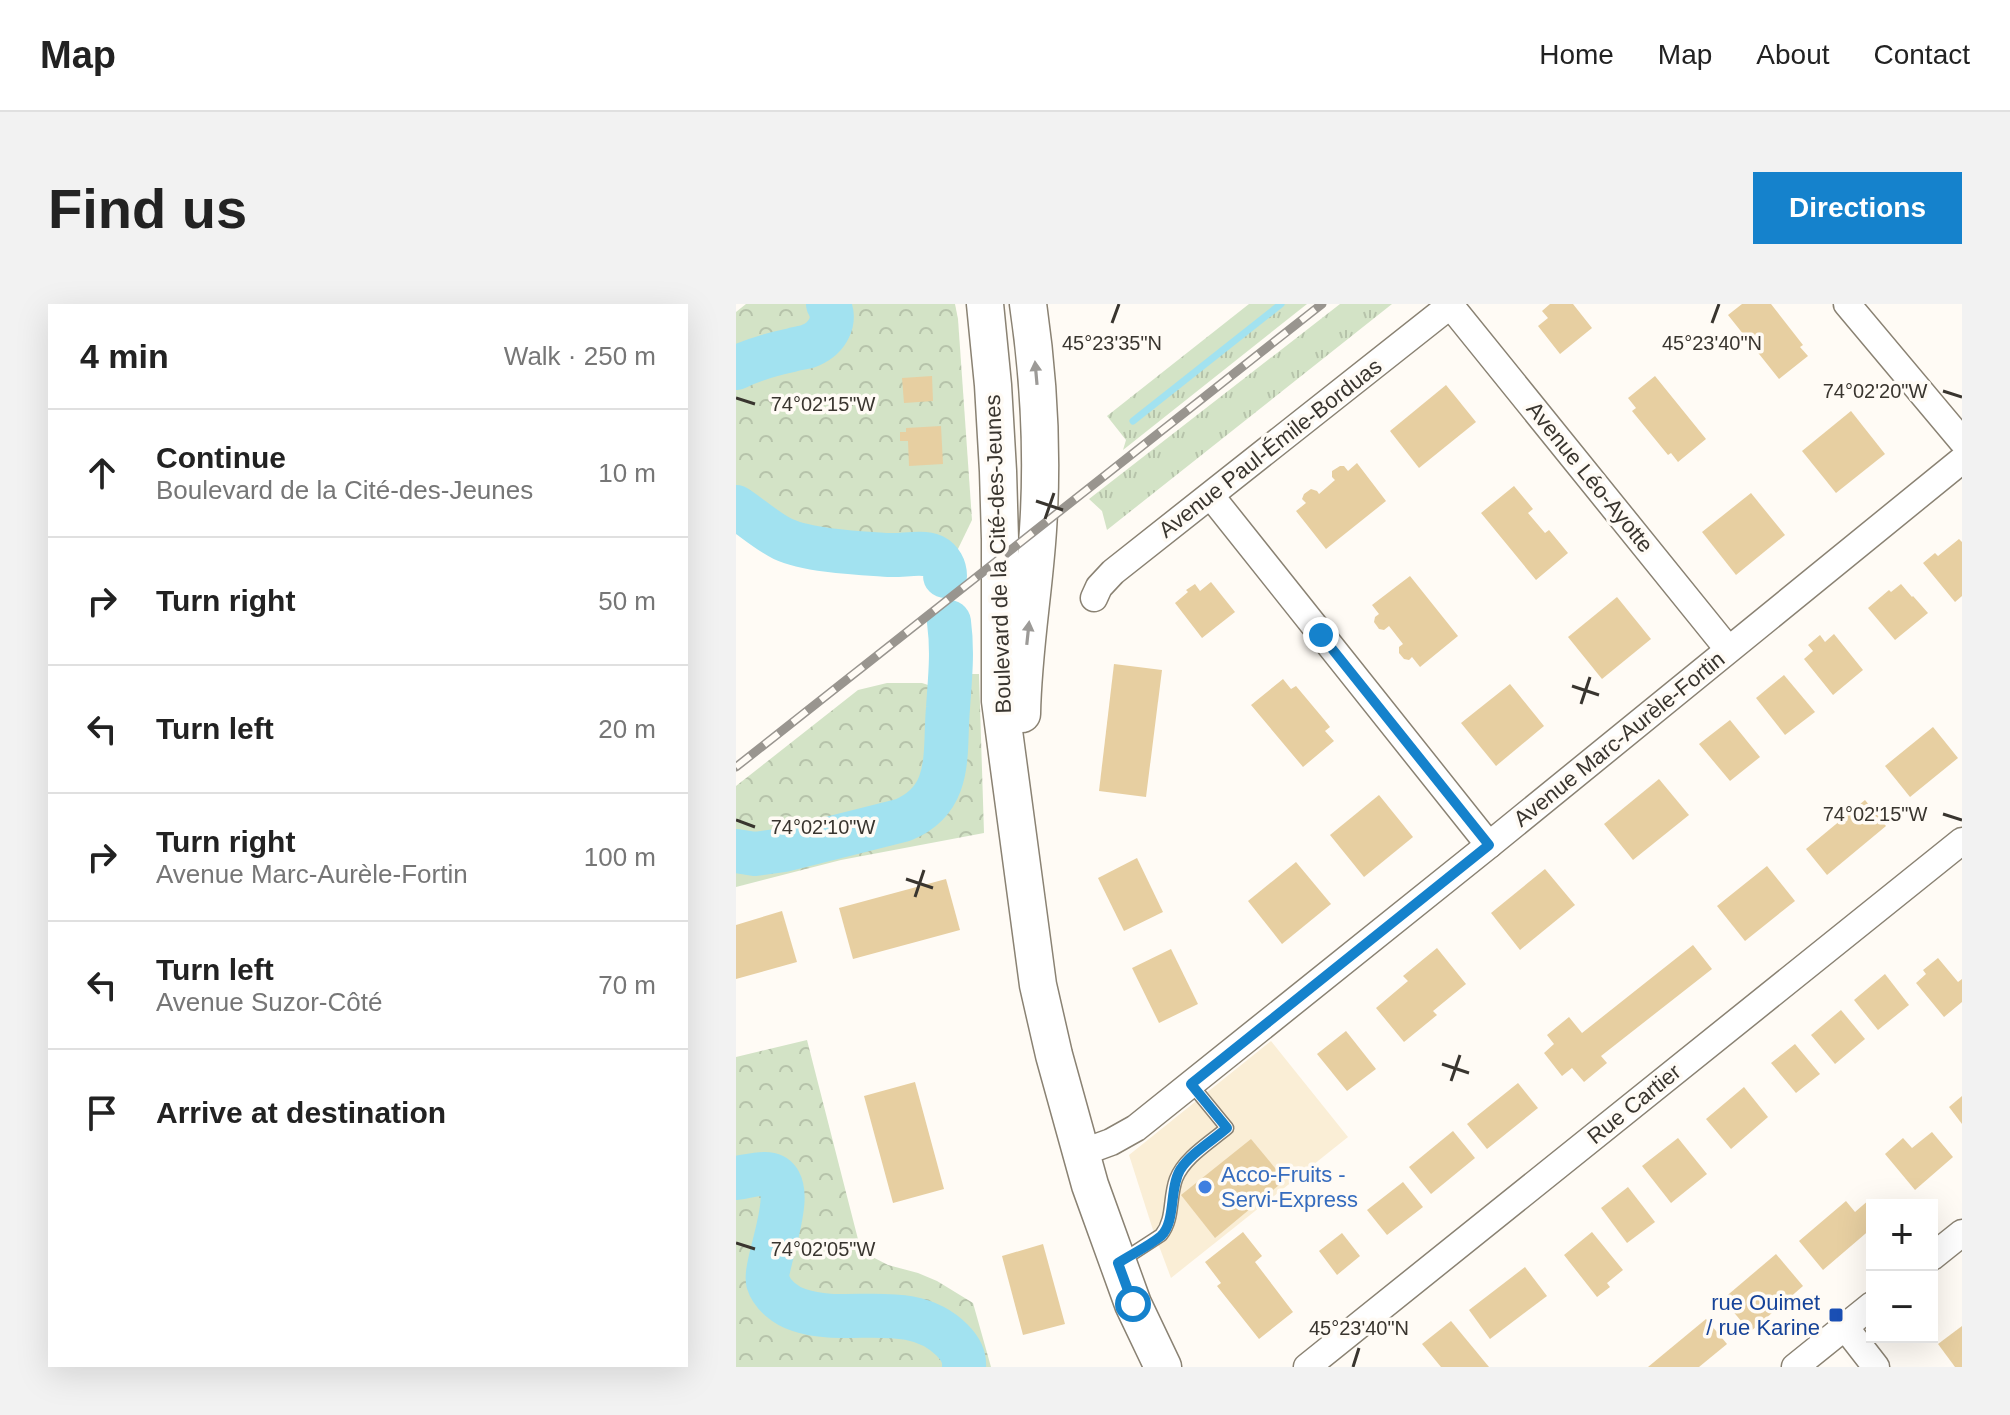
<!DOCTYPE html>
<html lang="en">
<head>
<meta charset="utf-8">
<style>
	body { margin:0; font-family:Arial,sans-serif; background:#f2f2f2; color:#222 }
	.controls { position:absolute; right:24px; bottom:24px; display:grid; overflow:hidden; border-radius:0px; box-shadow:0 8px 32px #0002 }
	.controls button { width:72px; height:72px; display:grid; place-items:center; padding:0; border:0; border-bottom:2px solid #e0e0e0; background:#fff; color:#222; font:40px sans-serif }
	.stop { position:absolute; width:24px; height:24px; margin:-18px; border:6px solid #1582cc; border-radius:50%; background:#fff }
	.stop.end { background:#1582cc; border-color:#fff; box-shadow:0 2px 8px #0008 }
	.list { margin:0; padding:0; list-style:none }
	h2 { display:flex; justify-content:space-between; align-items:center; height:104px; margin:0; padding:0 32px; font-size:34px }
	h2 small { font-size:26px; font-weight:400; color:#767676 }
	.list li { display:grid; grid-template-columns:52px 1fr auto; gap:24px; align-items:center; box-sizing:border-box; height:128px; padding:0 32px; border-top:2px solid #e0e0e0 }
	.list b { display:block; font-size:30px; white-space:nowrap }
	.list p { margin:0; font-size:26px; white-space:nowrap; color:#767676 }
	.list em { font-size:26px; font-style:normal; color:#767676 }
	.icon { flex:none; width:44px; height:44px; fill:none; stroke:currentColor; stroke-width:2; stroke-linecap:round; stroke-linejoin:round }
	.map { position:relative; flex:none; width:1226px; height:1063px; overflow:hidden; border-radius:0px }
	header { display:flex; align-items:center; gap:48px; box-sizing:border-box; height:112px; padding:0 40px; background:#fff; border-bottom:2px solid #e0e0e0 }
	header strong { font-size:38px }
	nav { display:flex; gap:44px; margin-inline-start:auto; font-size:28px }
	.intro { display:flex; align-items:center; justify-content:space-between; box-sizing:border-box; height:192px; padding:0 48px }
	h1 { margin:0; font-size:56px }
	.button { padding:20px 36px; border-radius:0px; background:#1582cc; color:#fff; font-size:28px; font-weight:700 }
	main { display:flex; gap:48px; padding:0 48px }
	aside { flex:1; background:#fff; border-radius:0px; box-shadow:0 8px 32px #0002 }
	.map>svg:first-child { display:block }
	.built { fill:#faeed6 }
	.grass { fill:url(#grass-tufts) }
	.forest { fill:url(#forest-crowns) }
	.lines { fill:none; stroke-linecap:round; stroke-linejoin:round }
	.stream { stroke:#a2e2f0; stroke-width:7 }
	.river { stroke:#a2e2f0; stroke-width:44 }
	.building { fill:#e7cfa1 }
	.lane-casing { stroke:#8a8273; stroke-width:15 }
	.street-casing { stroke:#8a8273; stroke-width:29 }
	.secondary-casing { stroke:#8a8273; stroke-width:39 }
	.lane { stroke:#fff; stroke-width:12 }
	.street { stroke:#fff; stroke-width:26 }
	.secondary { stroke:#fff; stroke-width:36 }
	.rail-casing { stroke:#99958f; stroke-width:9 }
	.rail { stroke:#fffbf5; stroke-width:6; stroke-dasharray:18; stroke-linecap:butt }
	.oneway { fill:#9c9a97 }
	.route { stroke:#1582cc; stroke-width:10 }
	.ticks { fill:none; stroke:#39352f; stroke-width:3 }
	.shop-dot { fill:#3f7fe0; stroke:#fffbf5; stroke-width:3 }
	.transit-dot { fill:#1a4fb4; stroke:#fffbf5; stroke-width:3 }
	.labels { text-anchor:middle; dominant-baseline:central; stroke-width:7; stroke-linejoin:round; paint-order:stroke }
	.street-label { font-size:22px; fill:#39352f; stroke:#fffbf5 }
	.shop-label { font-size:22px; fill:#366cbe; stroke:#fffbf5; text-anchor:start }
	.transit-label { font-size:22px; fill:#164399; stroke:#fffbf5; text-anchor:end }
	.ticks-label { font-size:20px; text-anchor:middle; fill:#39352f; stroke:#fffbf5; stroke-width:7; stroke-linejoin:round; paint-order:stroke }
</style>
</head>
<body>
<header>
<strong>Map</strong>
<nav><a>Home</a><a>Map</a><a>About</a><a>Contact</a></nav>
</header>
<div class="intro"><h1>Find us</h1><a class="button">Directions</a></div>
<main>
<aside>
<h2>4 min<small>Walk · 250 m</small></h2>
<ul class="list">
<li><svg class="icon" aria-label="ahead" viewBox="0 0 24 24"><path d="M12 20V5M6 11l6-6 6 6"/></svg><div><b>Continue</b><p>Boulevard de la Cité-des-Jeunes</p></div><em>10 m</em></li>
<li><svg class="icon" aria-label="right" viewBox="0 0 24 24"><path d="M7 20v-9h11M14 6l5 5-5 5"/></svg><div><b>Turn right</b></div><em>50 m</em></li>
<li><svg class="icon" aria-label="left" viewBox="0 0 24 24"><path d="M17 20v-9H6M10 6l-5 5 5 5"/></svg><div><b>Turn left</b></div><em>20 m</em></li>
<li><svg class="icon" aria-label="right" viewBox="0 0 24 24"><path d="M7 20v-9h11M14 6l5 5-5 5"/></svg><div><b>Turn right</b><p>Avenue Marc-Aurèle-Fortin</p></div><em>100 m</em></li>
<li><svg class="icon" aria-label="left" viewBox="0 0 24 24"><path d="M17 20v-9H6M10 6l-5 5 5 5"/></svg><div><b>Turn left</b><p>Avenue Suzor-Côté</p></div><em>70 m</em></li>
<li><svg class="icon" aria-label="arrive" viewBox="0 0 24 24"><path d="M6 21V4h12l-3 4 3 4H6"/></svg><div><b>Arrive at destination</b></div></li>
</ul>
</aside>
<div class="map">
<svg width="1226" height="1063" viewBox="0 0 1226 1063">
	<defs>
		<pattern id="grass-tufts" width="24" height="20" patternUnits="userSpaceOnUse" patternTransform="scale(2)"><rect width="24" height="20" fill="#d3e3c6"/><path d="M3 7l-1-3M5 7V3M7 7l1-3M15 17l-1-3M17 17v-4M19 17l1-3" fill="none" stroke="#b6c3aa"/></pattern>
		<pattern id="forest-crowns" width="20" height="18" patternUnits="userSpaceOnUse" patternTransform="scale(2)"><rect width="20" height="18" fill="#d3e3c6"/><path d="M2 6a3 3 0 1 1 6 0M12 15a3 3 0 1 1 6 0" fill="none" stroke="#b6c3aa"/></pattern>
	</defs>
	<rect width="100%" height="100%" fill="#fffbf5"/>
	<!-- built -->
	<path class="built" d="M 535,737 L 612,833 L 435,974 L 417,926 L 393,851 Z"/>
	<!-- grass -->
	<g class="grass">
		<path d="M 513,0 L 571,0 L 387,146 L 390,136 L 371,112 Z"/>
		<path d="M 604,0 L 656,0 L 371,226 L 366,207 L 353,195 Z"/>
	</g>
	<!-- forest -->
	<g class="forest">
		<path d="M 10,0 L 219,0 L 222,15 L 236,216 L 220,249 L 162,268 L 79,256 L 24,240 L 0,224 L 0,8 Z"/>
		<path d="M 233,370 L 243,370 L 248,529 L 105,556 L 0,583 L 0,482 L 122,386 L 151,379 L 186,379 L 226,392 Z"/>
		<path d="M 71,736 L 125,947 L 152,961 L 182,969 L 201,977 L 237,999 L 255,1063 L 0,1063 L 0,753 Z"/>
	</g>
	<g class="lines">
		<!-- stream -->
		<path class="stream" d="M 397,117 L 545,0"/>
		<!-- river -->
		<g class="river">
			<path d="M 0,64 C 18,55 37,50 56,46 C 62,44 69,44 75,41 C 91,34 102,16 92,0"/>
			<path d="M 0,203 C 14,212 32,228 47,235 C 73,247 124,249 153,251 C 166,252 185,247 197,252 C 205,256 209,264 209,272"/>
			<path d="M 0,547 L 19,550 L 48,546 L 167,516 C 218,495 208,448 212,404 C 214,374 217,348 213,318"/>
			<path d="M 0,874 C 8,873 23,869 31,870 C 68,874 27,959 32,978 C 36,991 50,1002 63,1006 C 112,1023 174,994 216,1036 C 224,1044 229,1052 228,1063"/>
		</g>
	</g>
	<!-- building -->
	<g class="building">
		<path d="M 814,0 L 837,0 L 856,24 L 824,50 L 802,22 L 812,14 L 806,7 Z"/>
		<path d="M 1006,0 L 1035,0 L 1067,41 L 1064,43 L 1072,52 L 1043,75 L 992,11 Z"/>
		<path d="M 196,72 L 197,97 L 168,99 L 166,74 Z"/>
		<path d="M 919,72 L 970,135 L 942,158 L 935,149 L 932,151 L 896,107 L 900,104 L 892,94 Z"/>
		<path d="M 710,81 L 740,118 L 683,164 L 654,127 Z"/>
		<path d="M 1115,107 L 1149,150 L 1100,189 L 1066,147 Z"/>
		<path d="M 205,122 L 207,160 L 173,162 L 172,137 L 164,137 L 164,128 L 170,128 L 170,124 Z"/>
		<path d="M 621,159 L 650,197 L 590,245 L 560,207 L 570,199 L 566,195 L 568,190 L 575,185 L 581,187 L 583,190 L 599,176 L 596,173 L 596,167 L 604,162 L 608,162 L 612,167 Z"/>
		<path d="M 778,182 L 797,205 L 792,209 L 809,229 L 813,226 L 832,249 L 800,276 L 745,209 Z"/>
		<path d="M 1015,189 L 1049,231 L 1000,271 L 966,228 Z"/>
		<path d="M 1223,235 L 1226,238 L 1226,292 L 1219,298 L 1187,259 L 1199,249 L 1202,252 Z"/>
		<path d="M 674,272 L 722,332 L 684,363 L 676,353 L 673,356 L 668,355 L 663,349 L 663,343 L 667,340 L 653,322 L 648,326 L 643,325 L 638,318 L 639,313 L 643,310 L 636,301 Z"/>
		<path d="M 475,278 L 499,308 L 466,334 L 439,299 L 452,288 L 450,286 L 459,280 L 464,287 Z"/>
		<path d="M 1165,280 L 1176,293 L 1177,292 L 1192,309 L 1159,336 L 1132,304 L 1153,286 L 1155,288 Z"/>
		<path d="M 881,293 L 915,335 L 866,375 L 832,333 Z"/>
		<path d="M 1098,330 L 1127,366 L 1097,391 L 1068,355 L 1077,347 L 1072,341 L 1084,331 L 1089,338 Z"/>
		<path d="M 378,360 L 426,366 L 410,493 L 363,487 Z"/>
		<path d="M 1048,371 L 1079,408 L 1049,431 L 1020,394 Z"/>
		<path d="M 547,375 L 555,385 L 560,382 L 591,419 L 594,423 L 589,427 L 598,437 L 567,463 L 515,401 Z"/>
		<path d="M 774,380 L 808,422 L 760,462 L 725,419 Z"/>
		<path d="M 994,416 L 1024,453 L 994,477 L 963,440 Z"/>
		<path d="M 1197,423 L 1222,454 L 1174,493 L 1149,462 Z"/>
		<path d="M 923,475 L 953,511 L 897,556 L 868,520 Z"/>
		<path d="M 643,491 L 677,533 L 628,573 L 594,531 Z"/>
		<path d="M 1129,496 L 1150,522 L 1091,571 L 1070,545 Z"/>
		<path d="M 401,554 L 427,608 L 388,627 L 362,574 Z"/>
		<path d="M 560,558 L 595,600 L 546,640 L 512,597 Z"/>
		<path d="M 1031,562 L 1059,597 L 1009,637 L 981,602 Z"/>
		<path d="M 809,565 L 839,601 L 784,646 L 755,609 Z"/>
		<path d="M 210,575 L 224,626 L 117,655 L 103,604 Z"/>
		<path d="M 46,607 L 61,658 L 0,675 L 0,621 Z"/>
		<path d="M 957,641 L 976,665 L 865,752 L 871,759 L 848,778 L 836,764 L 826,772 L 808,749 L 818,740 L 811,731 L 833,713 L 846,729 Z"/>
		<path d="M 701,644 L 730,680 L 697,707 L 701,711 L 668,738 L 640,704 L 672,677 L 667,672 Z"/>
		<path d="M 435,645 L 462,700 L 423,719 L 396,664 Z"/>
		<path d="M 1202,654 L 1222,678 L 1226,675 L 1226,698 L 1208,713 L 1180,679 L 1190,670 L 1187,666 Z"/>
		<path d="M 1149,670 L 1173,701 L 1142,726 L 1118,696 Z"/>
		<path d="M 1105,706 L 1129,735 L 1099,760 L 1075,731 Z"/>
		<path d="M 610,727 L 640,765 L 611,787 L 581,750 Z"/>
		<path d="M 1059,740 L 1084,770 L 1060,789 L 1035,759 Z"/>
		<path d="M 179,778 L 208,885 L 157,899 L 128,792 Z"/>
		<path d="M 782,779 L 802,804 L 751,845 L 731,820 Z"/>
		<path d="M 1008,783 L 1032,813 L 995,845 L 970,815 Z"/>
		<path d="M 1226,792 L 1226,820 L 1213,803 Z"/>
		<path d="M 717,827 L 739,854 L 695,890 L 673,863 Z"/>
		<path d="M 1196,828 L 1217,853 L 1179,886 L 1149,850 L 1167,834 L 1176,844 Z"/>
		<path d="M 942,834 L 971,870 L 935,899 L 906,862 Z"/>
		<path d="M 515,835 L 549,876 L 479,934 L 445,891 Z"/>
		<path d="M 667,878 L 687,903 L 651,931 L 631,906 Z"/>
		<path d="M 892,883 L 919,918 L 891,939 L 865,904 Z"/>
		<path d="M 1134,895 L 1138,901 L 1136,901 L 1136,924 L 1087,966 L 1063,937 L 1110,897 L 1119,908 Z"/>
		<path d="M 507,928 L 526,952 L 519,958 L 557,1008 L 523,1035 L 481,982 L 485,979 L 469,958 Z"/>
		<path d="M 856,928 L 887,966 L 871,979 L 874,983 L 861,993 L 828,951 Z"/>
		<path d="M 606,929 L 624,952 L 601,971 L 583,947 Z"/>
		<path d="M 307,940 L 329,1020 L 287,1031 L 266,952 Z"/>
		<path d="M 1040,950 L 1067,982 L 1014,1028 L 987,995 Z"/>
		<path d="M 789,963 L 811,992 L 754,1035 L 733,1006 Z"/>
		<path d="M 970,1015 L 991,1040 L 963,1063 L 912,1063 Z"/>
		<path d="M 715,1017 L 753,1063 L 705,1063 L 686,1040 Z"/>
		<path d="M 1226,1022 L 1226,1063 L 1219,1063 L 1202,1040 Z"/>
	</g>
	<g class="lines">
		<!-- lane casing -->
		<g class="lane-casing">
			<path id="lane" d="M 385,957 L 425,931 C 438,915 433,894 440,875 C 448,854 473,839 491,824 L 455,780"/>
		</g>
		<!-- street casing -->
		<g class="street-casing">
			<g id="street">
				<path d="M 1111,0 L 1226,137"/>
				<path d="M 714,1 L 992,345"/>
				<path d="M 475,192 L 753,541"/>
				<path d="M 358,294 L 363,283 L 377,268 L 716,0"/>
				<path d="M 345,849 L 375,838 L 400,824 L 753,541 L 1226,156"/>
				<path d="M 1196,953 L 1226,929"/>
				<path d="M 1109,1023 L 1140,1063"/>
				<path d="M 571,1063 L 1226,537"/>
				<path d="M 1059,1063 L 1136,1001"/>
			</g>
		</g>
		<!-- secondary casing -->
		<g class="secondary-casing">
			<g id="secondary">
				<path d="M 249,0 L 257,81 L 262,167 L 264,235 L 264,397 L 302,681 L 318,751 L 354,881 L 397,1000 L 427,1063"/>
				<path d="M 286,410 C 287,348 298,288 302,226 C 307,151 303,75 292,0"/>
			</g>
		</g>
		<!-- lane -->
		<use href="#lane" class="lane"/>
		<!-- street -->
		<use href="#street" class="street"/>
		<!-- secondary -->
		<use href="#secondary" class="secondary"/>
		<!-- rail casing -->
		<g class="rail-casing">
			<path id="rail" d="M 0,463 L 586,0"/>
		</g>
		<!-- rail -->
		<use href="#rail" class="rail"/>
	</g>
	<!-- one-way arrows -->
	<defs><path id="oneway-solid" d="M-6-.8H1V-3.2L6.5 0L1 3.2V.8H-6Z" transform="scale(2)"/></defs>
	<g class="oneway">
		<use href="#oneway-solid" transform="translate(300 69) rotate(-95)"/>
		<use href="#oneway-solid" transform="translate(292 329) rotate(-84)"/>
	</g>
	<g class="lines">
		<!-- route -->
		<path class="route" d="M 397,1000 L 382,959 C 396,950 413,942 425,932 C 440,918 433,885 444,866 C 454,850 476,837 491,824 L 455,780 L 753,541 L 585,331"/>
	</g>
	<!-- ticks -->
	<path class="ticks" d="M 376,19 L 383,0M 976,19 L 983,0M 1207,87 L 1226,93M 0,94 L 19,100M 300,197 L 327,206M 309,215 L 318,189M 836,382 L 863,391M 845,400 L 854,373M 1207,510 L 1226,516M 0,516 L 19,523M 170,575 L 197,584M 179,593 L 188,566M 706,760 L 733,769M 715,777 L 724,751M 0,939 L 19,945M 617,1063 L 623,1044"/>
	<!-- markers -->
	<circle class="shop-dot" cx="469" cy="883" r="8"/>
	<rect class="transit-dot" x="1092" y="1003" width="16" height="16" rx="4"/>
	<g class="labels">
		<!-- street labels -->
		<g class="street-label">
			<text transform="translate(534 144) rotate(-38)">Avenue Paul-Émile-Borduas</text>
			<text transform="translate(854 173) rotate(51)">Avenue Léo-Ayotte</text>
			<text transform="translate(262 250) rotate(-92)">Boulevard de la Cité-des-Jeunes</text>
			<text transform="translate(883 435) rotate(-39)">Avenue Marc-Aurèle-Fortin</text>
			<text transform="translate(898 800) rotate(-39)">Rue Cartier</text>
		</g>
		<!-- shop labels -->
		<g class="shop-label">
			<text x="485" y="870">Acco-Fruits -<tspan x="485" dy="25">Servi-Express</tspan></text>
		</g>
		<!-- transit labels -->
		<g class="transit-label">
			<text x="1084" y="998">rue Ouimet<tspan x="1084" dy="25">/ rue Karine</tspan></text>
		</g>
	</g>
	<g class="ticks-label">
		<text x="376" y="46">45°23'35"N</text>
		<text x="976" y="46">45°23'40"N</text>
		<text x="1139" y="94">74°02'20"W</text>
		<text x="87" y="107">74°02'15"W</text>
		<text x="1139" y="517">74°02'15"W</text>
		<text x="87" y="530">74°02'10"W</text>
		<text x="87" y="952">74°02'05"W</text>
		<text x="623" y="1031">45°23'40"N</text>
	</g>
</svg>
<div class="controls">
<button>+</button>
<button>−</button>
</div>
<div class="stop" style="left:397px;top:1000px"></div>
<div class="stop end" style="left:585px;top:331px"></div>
</div>
</main>
</body>
</html>
